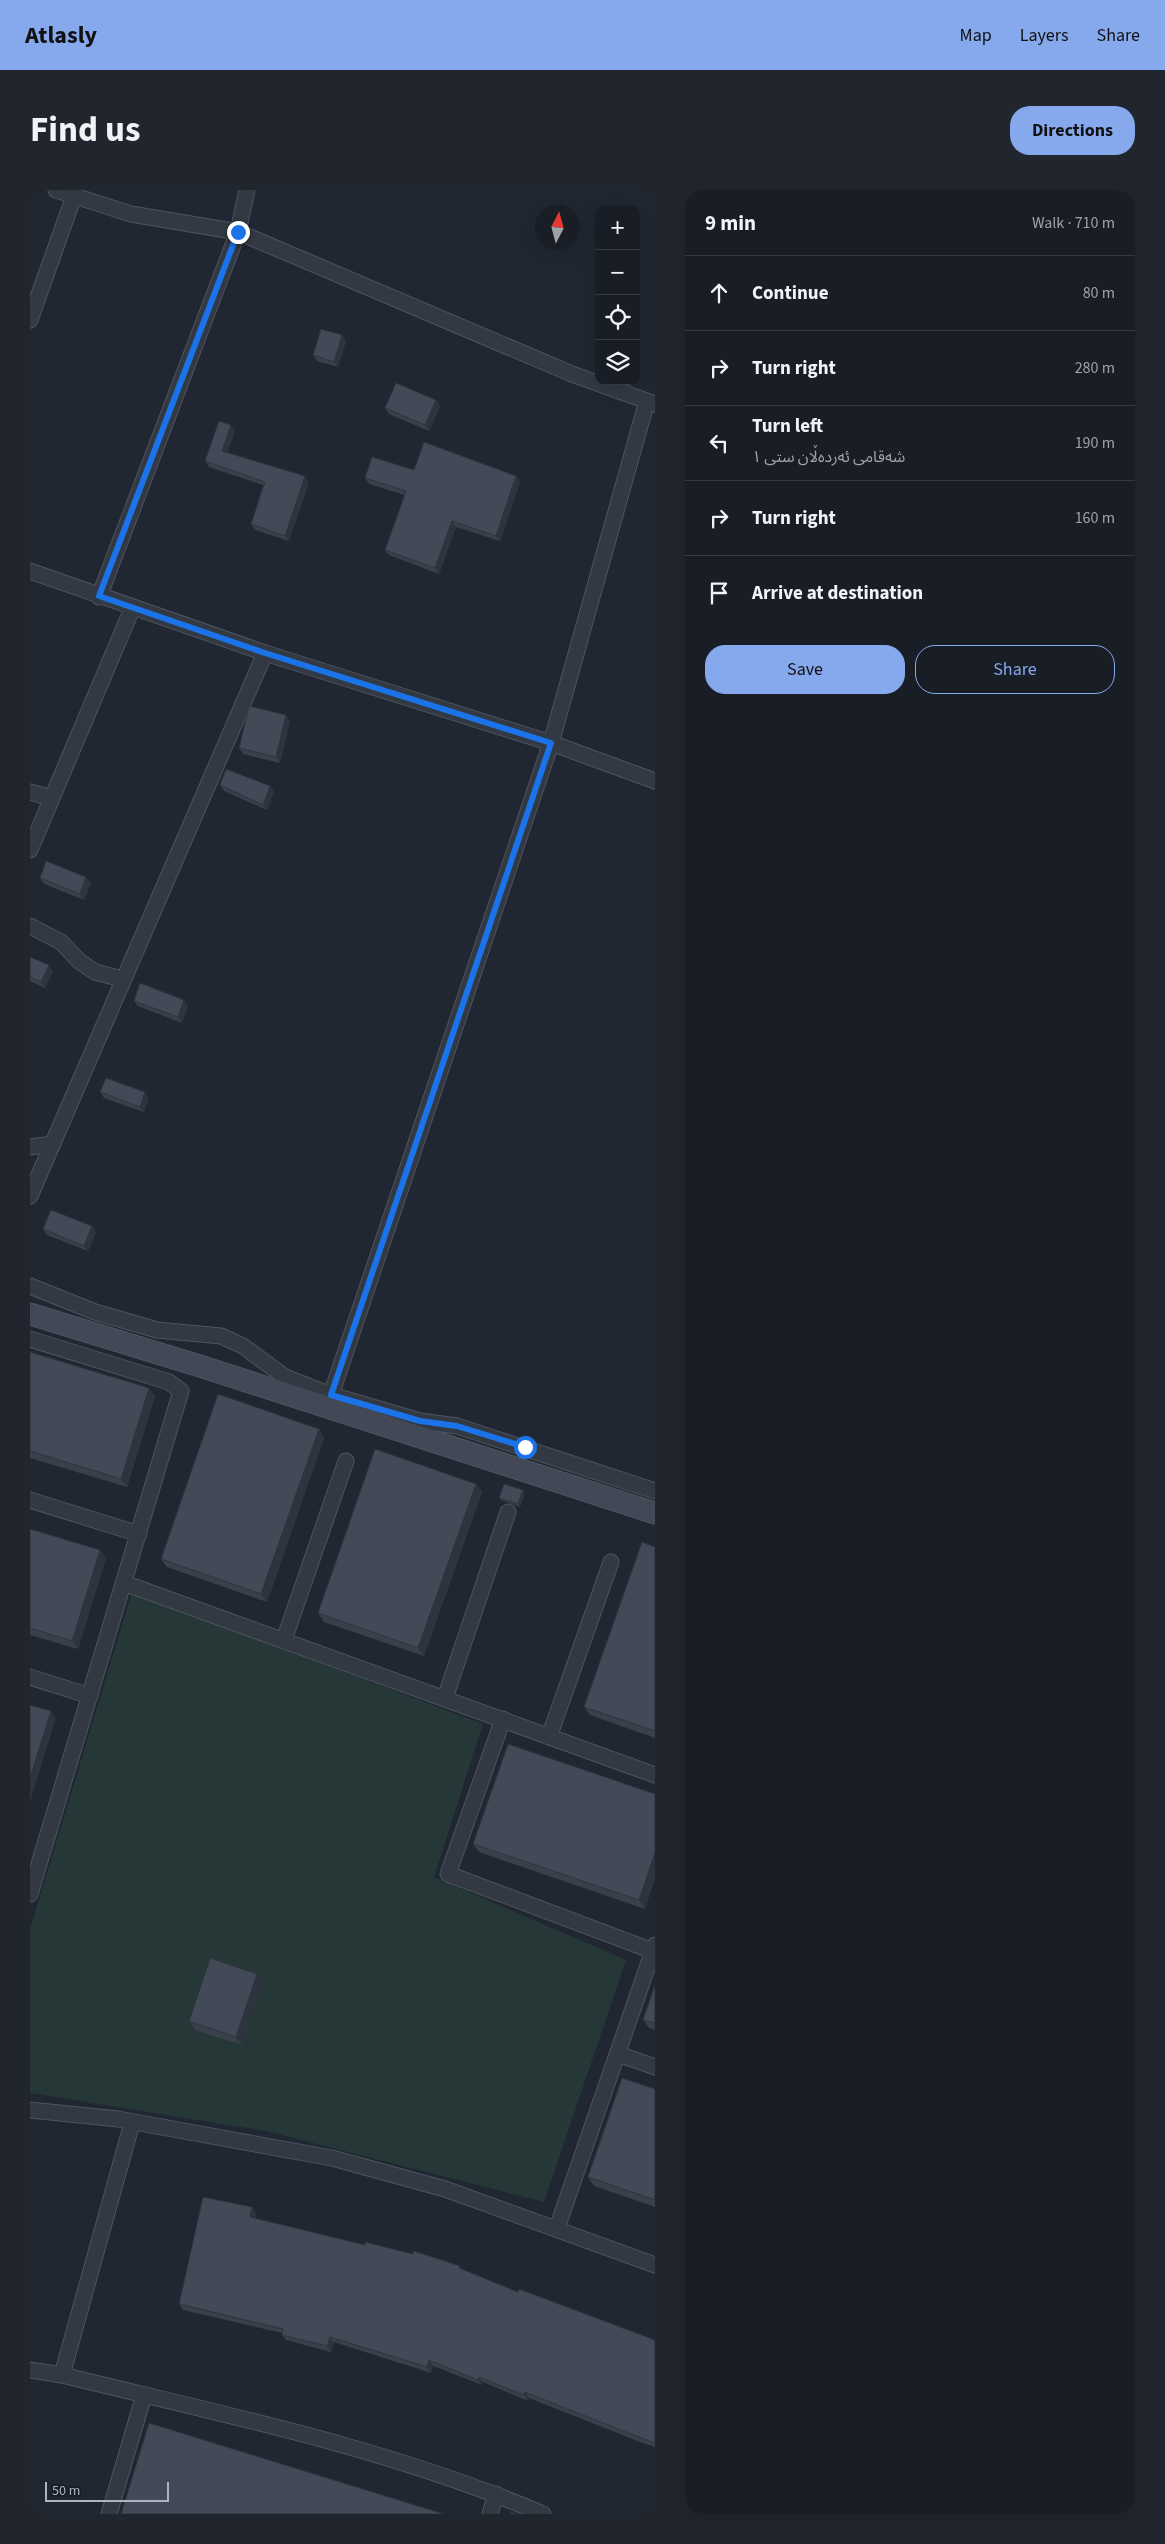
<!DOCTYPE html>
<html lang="en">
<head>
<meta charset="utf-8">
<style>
	body { margin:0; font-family:"Source Sans 3","Noto Sans Arabic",sans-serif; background:#21262e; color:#f1f3f6 }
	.controls { position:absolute; right:15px; top:15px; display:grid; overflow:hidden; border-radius:10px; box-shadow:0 5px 20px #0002 }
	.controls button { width:45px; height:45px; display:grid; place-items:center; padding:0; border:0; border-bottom:1px solid #363b43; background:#181d26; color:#f1f3f6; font:25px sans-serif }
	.compass { position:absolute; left:505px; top:15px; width:45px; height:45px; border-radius:50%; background:#181d26; box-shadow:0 5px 20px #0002; rotate:6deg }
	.scale { position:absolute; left:15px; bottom:12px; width:124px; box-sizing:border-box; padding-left:5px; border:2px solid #adb4c1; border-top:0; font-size:14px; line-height:18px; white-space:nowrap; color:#adb4c1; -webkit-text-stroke:4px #191e28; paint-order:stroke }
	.stop { position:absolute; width:15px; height:15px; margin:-11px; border:4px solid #1a73e8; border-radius:50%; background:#fff }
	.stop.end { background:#1a73e8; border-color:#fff; box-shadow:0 1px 5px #0008 }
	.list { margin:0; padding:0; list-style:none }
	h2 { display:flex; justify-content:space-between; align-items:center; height:65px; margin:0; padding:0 20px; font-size:21px }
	h2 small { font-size:16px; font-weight:400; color:#9fa2a7 }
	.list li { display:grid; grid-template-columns:32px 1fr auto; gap:15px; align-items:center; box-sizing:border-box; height:75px; padding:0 20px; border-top:1px solid #363b43 }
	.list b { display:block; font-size:19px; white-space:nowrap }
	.list p { margin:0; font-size:16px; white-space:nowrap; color:#9fa2a7 }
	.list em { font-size:16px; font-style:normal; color:#9fa2a7 }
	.actions { display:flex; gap:10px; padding:15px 20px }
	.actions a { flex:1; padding:11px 0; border:1px solid #86a8ec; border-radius:20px; text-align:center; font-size:18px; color:#86a8ec }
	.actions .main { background:#86a8ec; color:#111 }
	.icon { flex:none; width:28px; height:28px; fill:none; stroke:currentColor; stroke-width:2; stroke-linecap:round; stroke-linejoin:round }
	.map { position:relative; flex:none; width:625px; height:2324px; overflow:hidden; border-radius:20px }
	header { display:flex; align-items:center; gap:30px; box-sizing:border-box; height:70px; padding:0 25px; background:#86a8ec; color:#111 }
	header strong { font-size:24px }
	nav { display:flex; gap:28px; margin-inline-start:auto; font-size:18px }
	.intro { display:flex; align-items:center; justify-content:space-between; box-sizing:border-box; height:120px; padding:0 30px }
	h1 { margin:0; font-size:35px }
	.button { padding:12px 22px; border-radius:20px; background:#86a8ec; color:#111; font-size:18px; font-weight:700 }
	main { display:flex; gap:30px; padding:0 30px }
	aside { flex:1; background:#181d26; border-radius:20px; box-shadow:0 5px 20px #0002 }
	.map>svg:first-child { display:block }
	.green { fill:#263738 }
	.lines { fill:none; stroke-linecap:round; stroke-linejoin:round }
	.street-casing { stroke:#4e545f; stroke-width:17 }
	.secondary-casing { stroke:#4e545f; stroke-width:23 }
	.street { stroke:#333943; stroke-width:15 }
	.secondary { stroke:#424856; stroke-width:21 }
	.wall { fill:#39404b }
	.shaded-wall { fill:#2e343d }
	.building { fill:#424a57; stroke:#2e343d }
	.route { stroke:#1a73e8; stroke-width:6 }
</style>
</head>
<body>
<header>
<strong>Atlasly</strong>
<nav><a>Map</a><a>Layers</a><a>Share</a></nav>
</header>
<div class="intro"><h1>Find us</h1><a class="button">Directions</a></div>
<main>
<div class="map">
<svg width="625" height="2324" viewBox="0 0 625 2324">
	<rect width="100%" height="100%" fill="#202732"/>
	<!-- green -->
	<path class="green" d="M 102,1402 L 453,1534 L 404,1687 L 596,1770 L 514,2012 L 236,1941 L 0,1903 L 0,1739 Z"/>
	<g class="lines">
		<!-- street casing -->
		<g class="street-casing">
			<g id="street">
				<path d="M 26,0 L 101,24 L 208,42 L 542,184 L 625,214"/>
				<path d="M 0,130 L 44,6"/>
				<path d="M 0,381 L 235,463 L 521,553 L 625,591"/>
				<path d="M 69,407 L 208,42 L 217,0"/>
				<path d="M 0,602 L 21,608"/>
				<path d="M 0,660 L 102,419"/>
				<path d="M 0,736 L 31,752 L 49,771 L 65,782 L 92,789"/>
				<path d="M 0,957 L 23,954"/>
				<path d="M 0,1006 L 235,463"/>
				<path d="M 0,1096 L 65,1122 L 127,1140 L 191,1146 L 213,1156 L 255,1187 L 301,1205 L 390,1231 L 427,1236 L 625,1301"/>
				<path d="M 0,1149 L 139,1192 L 151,1201 L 0,1704"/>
				<path d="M 301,1205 L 521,553 L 617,211"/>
				<path d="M 0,1310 L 109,1344"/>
				<path d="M 94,1393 L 625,1585"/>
				<path d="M 254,1450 L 316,1271"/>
				<path d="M 0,1487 L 60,1506"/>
				<path d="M 415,1508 L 478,1322"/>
				<path d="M 473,1529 L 418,1684 L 623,1761"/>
				<path d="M 519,1547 L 581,1372"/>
				<path d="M 588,1864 L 625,1877"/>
				<path d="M 0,1920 L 88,1929 L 302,1968 L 415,1999 L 625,2075"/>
				<path d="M 527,2038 L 625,1755"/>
				<path d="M 0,2180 L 32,2185 C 195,2225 358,2258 513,2324"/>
				<path d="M 32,2185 L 102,1933"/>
				<path d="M 79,2324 L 114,2205"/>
				<path d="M 460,2324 L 466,2304"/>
			</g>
		</g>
		<!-- secondary casing -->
		<g class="secondary-casing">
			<path id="secondary" d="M 0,1124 L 173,1177 L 625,1323"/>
		</g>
		<!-- street -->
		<use href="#street" class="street"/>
		<!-- secondary -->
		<use href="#secondary" class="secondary"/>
	</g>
	<!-- wall -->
	<g class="wall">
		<path d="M 316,151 L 308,177 L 287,171 L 283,165 Z"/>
		<path d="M 406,210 L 410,216 L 399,241 L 359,224 L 355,218 Z"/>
		<path d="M 205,241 L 197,263 L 279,292 L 259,351 L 225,340 L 221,334 L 233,295 L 179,277 L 175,271 Z"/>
		<path d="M 384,280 L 490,292 L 470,351 L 426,337 L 409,384 L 359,365 L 355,360 L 375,305 L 339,294 L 335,288 Z"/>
		<path d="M 260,531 L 250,573 L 213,564 L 209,558 Z"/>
		<path d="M 190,595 L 240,596 L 244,602 L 237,620 L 194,601 Z"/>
		<path d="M 10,688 L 61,693 L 54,710 L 14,694 Z"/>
		<path d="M 0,767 L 23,781 L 15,798 L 0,791 Z"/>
		<path d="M 104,811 L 158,816 L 152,833 L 108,816 Z"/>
		<path d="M 70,902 L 119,908 L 114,922 L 74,908 Z"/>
		<path d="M 13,1039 L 66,1042 L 58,1061 L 17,1045 Z"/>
		<path d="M 0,1162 L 119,1198 L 125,1206 L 97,1297 L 0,1268 Z"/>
		<path d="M 289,1239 L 294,1248 L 237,1412 L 137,1377 L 131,1369 Z"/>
		<path d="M 446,1294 L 452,1302 L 394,1466 L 294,1432 L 288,1423 Z"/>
		<path d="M 495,1303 L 490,1317 L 471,1310 L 469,1308 Z"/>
		<path d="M 0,1339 L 76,1368 L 48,1459 L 0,1445 Z"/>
		<path d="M 625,1357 L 625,1548 L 560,1525 L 554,1517 Z"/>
		<path d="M 625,1604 L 615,1719 L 449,1662 L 443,1654 Z"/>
		<path d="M 233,1792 L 212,1855 L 165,1840 L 159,1831 Z"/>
		<path d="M 625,1795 L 625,1840 L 619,1838 L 613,1830 Z"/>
		<path d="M 625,1899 L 625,2017 L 564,1996 L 558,1987 Z"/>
		<path d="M 222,2017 L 226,2023 L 225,2029 L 432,2079 L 488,2102 L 625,2150 L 625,2257 L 610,2252 L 499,2208 L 498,2211 L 453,2192 L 452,2195 L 403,2176 L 401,2183 L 304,2152 L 301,2162 L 256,2150 L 252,2145 L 252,2143 L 153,2120 L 149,2114 Z"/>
	</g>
	<!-- shaded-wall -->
	<g class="shaded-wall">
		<path d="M 312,145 L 316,151 L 308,177 L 304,172 Z"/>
		<path d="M 406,210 L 410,216 L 399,241 L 395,235 Z"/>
		<path d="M 201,235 L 205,241 L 196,267 L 192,261 Z"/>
		<path d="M 275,286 L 279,292 L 259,351 L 255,346 Z"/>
		<path d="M 486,286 L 490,292 L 470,351 L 466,346 Z"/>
		<path d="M 422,331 L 426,337 L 409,384 L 405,378 Z"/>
		<path d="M 256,525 L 260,531 L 250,573 L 246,567 Z"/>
		<path d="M 240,596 L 244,602 L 237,620 L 233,615 Z"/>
		<path d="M 56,687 L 61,693 L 54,710 L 50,704 Z"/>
		<path d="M 19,775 L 23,781 L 15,798 L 11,792 Z"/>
		<path d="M 154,810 L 158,816 L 152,833 L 148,827 Z"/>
		<path d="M 115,902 L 119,908 L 114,922 L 110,917 Z"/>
		<path d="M 62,1036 L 66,1042 L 58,1061 L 54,1056 Z"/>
		<path d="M 119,1198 L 125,1206 L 97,1297 L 91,1289 Z"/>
		<path d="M 289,1239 L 294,1248 L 237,1412 L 231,1404 Z"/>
		<path d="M 446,1294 L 452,1302 L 394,1466 L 388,1458 Z"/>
		<path d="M 493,1300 L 495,1303 L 490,1317 L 488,1314 Z"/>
		<path d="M 70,1360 L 76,1368 L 48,1459 L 42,1451 Z"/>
		<path d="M 21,1521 L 26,1528 L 0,1612 L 0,1588 Z"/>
		<path d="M 625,1663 L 625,1689 L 615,1719 L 609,1710 Z"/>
		<path d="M 227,1784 L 233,1792 L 212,1855 L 206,1847 Z"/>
		<path d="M 222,2017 L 226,2023 L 224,2033 L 220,2027 Z"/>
		<path d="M 300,2147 L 304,2152 L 301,2162 L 297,2156 Z"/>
		<path d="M 399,2170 L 403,2176 L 401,2183 L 397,2177 Z"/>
		<path d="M 449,2187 L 453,2192 L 452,2195 L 448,2190 Z"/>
		<path d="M 495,2202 L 499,2208 L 498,2211 L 494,2205 Z"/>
	</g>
	<!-- building -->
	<g class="building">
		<path d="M 291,139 L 312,145 L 304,172 L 283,165 Z"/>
		<path d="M 366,193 L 406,210 L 395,235 L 355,218 Z"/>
		<path d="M 189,231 L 201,235 L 192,261 L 275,286 L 255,346 L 221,334 L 235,292 L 175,271 Z"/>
		<path d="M 394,252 L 486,286 L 466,346 L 422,331 L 405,378 L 355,360 L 376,301 L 335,288 L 342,267 L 384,280 Z"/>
		<path d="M 219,516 L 256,525 L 246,567 L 209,558 Z"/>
		<path d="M 196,579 L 240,596 L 233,615 L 190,595 Z"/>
		<path d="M 16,671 L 56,687 L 50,704 L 10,688 Z"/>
		<path d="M 0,767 L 19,775 L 11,792 L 0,787 Z"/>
		<path d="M 110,793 L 154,810 L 148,827 L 104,811 Z"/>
		<path d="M 76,888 L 115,902 L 110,917 L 70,902 Z"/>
		<path d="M 21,1020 L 62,1036 L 54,1056 L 13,1039 Z"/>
		<path d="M 0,1162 L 119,1198 L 91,1289 L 0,1261 Z"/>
		<path d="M 188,1204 L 289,1239 L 231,1404 L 131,1369 Z"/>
		<path d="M 345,1259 L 446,1294 L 388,1458 L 288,1423 Z"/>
		<path d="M 474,1294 L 493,1300 L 488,1314 L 469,1308 Z"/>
		<path d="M 0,1339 L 70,1360 L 42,1451 L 0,1438 Z"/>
		<path d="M 612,1352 L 625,1357 L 625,1541 L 554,1517 Z"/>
		<path d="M 0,1515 L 21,1521 L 0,1588 Z"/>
		<path d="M 478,1554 L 625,1604 L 625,1663 L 609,1710 L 443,1654 Z"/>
		<path d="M 180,1768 L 227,1784 L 206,1847 L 159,1831 Z"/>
		<path d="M 625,1795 L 625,1833 L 613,1830 Z"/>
		<path d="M 592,1888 L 625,1899 L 625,2010 L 558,1987 Z"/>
		<path d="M 173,2007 L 222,2017 L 220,2027 L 335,2055 L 335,2052 L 383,2064 L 384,2061 L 430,2076 L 429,2078 L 488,2102 L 489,2099 L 625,2150 L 625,2253 L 606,2246 L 495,2202 L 494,2205 L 449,2187 L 448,2190 L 399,2170 L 397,2177 L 300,2147 L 297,2156 L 252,2145 L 253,2139 L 149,2114 Z"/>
		<path d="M 119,2233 L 414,2324 L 91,2324 Z"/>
		<path d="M 481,2322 L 488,2324 L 481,2324 Z"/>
	</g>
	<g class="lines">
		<!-- route -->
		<path class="route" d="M 208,42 L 69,406 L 235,463 L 521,553 L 301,1205 L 390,1231 L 427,1236 L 495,1257"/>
	</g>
</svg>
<div class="controls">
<button>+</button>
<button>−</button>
<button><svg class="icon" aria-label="locate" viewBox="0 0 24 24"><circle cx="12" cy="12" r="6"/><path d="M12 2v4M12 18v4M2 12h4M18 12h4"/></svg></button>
<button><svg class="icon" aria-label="layers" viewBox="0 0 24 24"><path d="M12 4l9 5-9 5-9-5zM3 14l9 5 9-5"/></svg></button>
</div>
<svg class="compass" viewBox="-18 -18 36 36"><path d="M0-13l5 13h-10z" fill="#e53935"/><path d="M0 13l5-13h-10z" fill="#9fa2a7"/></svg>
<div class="scale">50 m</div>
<div class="stop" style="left:495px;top:1257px"></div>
<div class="stop end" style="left:208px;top:42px"></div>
</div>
<aside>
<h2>9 min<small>Walk · 710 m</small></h2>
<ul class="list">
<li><svg class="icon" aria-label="ahead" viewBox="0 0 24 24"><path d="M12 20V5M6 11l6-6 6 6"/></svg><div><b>Continue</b></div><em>80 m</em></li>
<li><svg class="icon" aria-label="right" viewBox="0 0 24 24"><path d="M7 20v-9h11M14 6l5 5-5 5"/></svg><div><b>Turn right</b></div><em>280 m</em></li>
<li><svg class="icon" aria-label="left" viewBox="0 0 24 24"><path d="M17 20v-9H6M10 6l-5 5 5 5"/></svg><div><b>Turn left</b><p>شەقامی ئەردەڵان ستی ١</p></div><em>190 m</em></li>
<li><svg class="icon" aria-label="right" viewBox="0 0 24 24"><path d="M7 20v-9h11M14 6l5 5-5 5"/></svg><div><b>Turn right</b></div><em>160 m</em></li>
<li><svg class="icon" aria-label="arrive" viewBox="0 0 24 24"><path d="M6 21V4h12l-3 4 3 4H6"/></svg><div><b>Arrive at destination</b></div></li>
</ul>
<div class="actions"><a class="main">Save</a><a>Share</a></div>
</aside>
</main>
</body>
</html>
